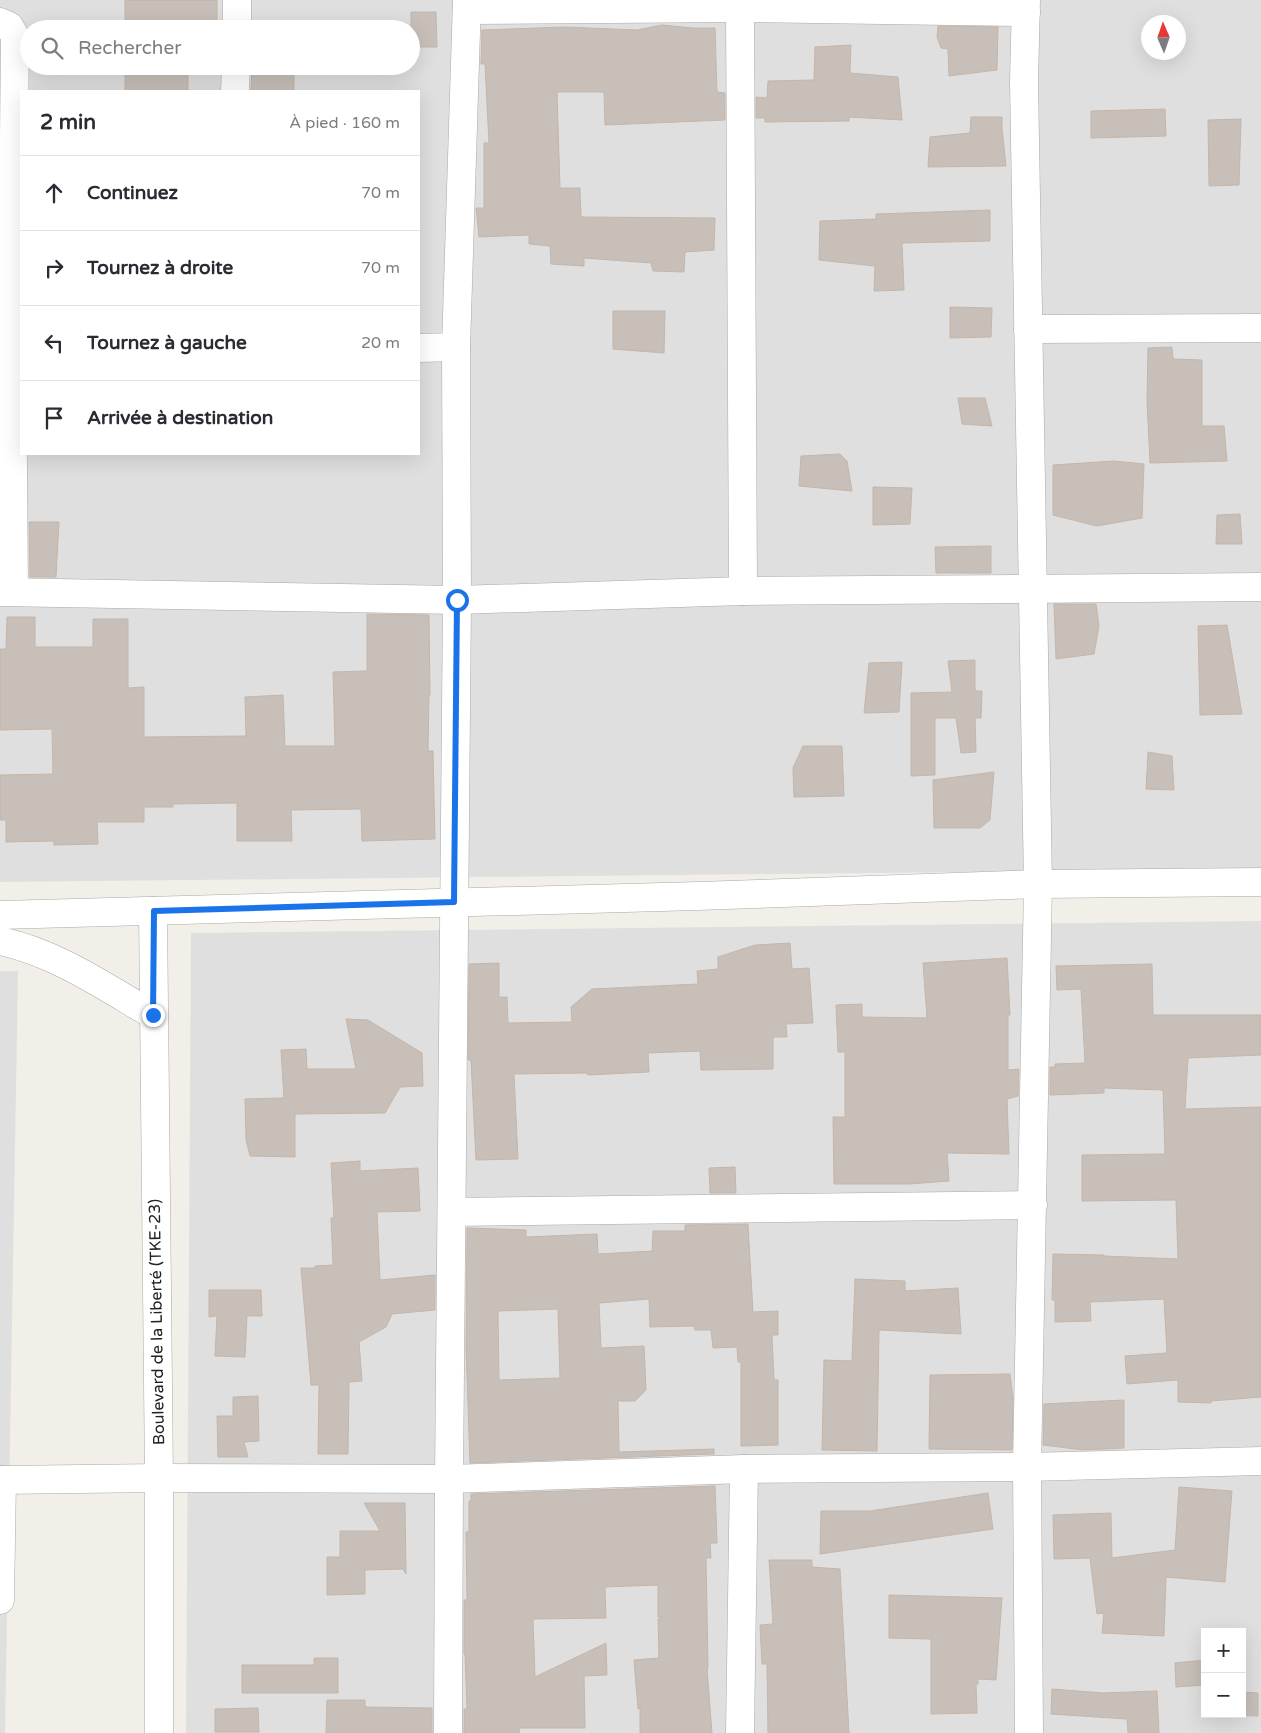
<!DOCTYPE html>
<html lang="fr">
<head>
<meta charset="utf-8">
<style>
	body { margin:0; font-family:"Varela Round",sans-serif; background:#f7f7f7; color:#2b2b33 }
	.controls { position:absolute; right:15px; bottom:15px; display:grid; overflow:hidden; border-radius:0px; box-shadow:0 5px 20px #0002 }
	.controls button { width:45px; height:45px; display:grid; place-items:center; padding:0; border:0; border-bottom:1px solid #e1e1e2; background:#fff; color:#2b2b33; font:25px sans-serif }
	.compass { position:absolute; left:1141px; top:15px; width:45px; height:45px; border-radius:50%; background:#fff; box-shadow:0 5px 20px #0002; rotate:358deg }
	.stop { position:absolute; width:15px; height:15px; margin:-11px; border:4px solid #1a73e8; border-radius:50%; background:#fff }
	.stop.end { background:#1a73e8; border-color:#fff; box-shadow:0 1px 5px #0008 }
	.list { margin:0; padding:0; list-style:none }
	h2 { display:flex; justify-content:space-between; align-items:center; height:65px; margin:0; padding:0 20px; font-size:21px }
	h2 small { font-size:16px; font-weight:400; color:#7c7c81 }
	.list li { display:grid; grid-template-columns:32px 1fr auto; gap:15px; align-items:center; box-sizing:border-box; height:75px; padding:0 20px; border-top:1px solid #e1e1e2 }
	.list b { display:block; font-size:19px; white-space:nowrap }
	.list em { font-size:16px; font-style:normal; color:#7c7c81 }
	.icon { flex:none; width:28px; height:28px; fill:none; stroke:currentColor; stroke-width:2; stroke-linecap:round; stroke-linejoin:round }
	.map { position:relative; flex:none; width:1261px; height:1733px; overflow:hidden }
	.search { position:absolute; background:#fff; box-shadow:0 5px 20px #0002; left:20px; top:20px; width:400px; height:55px; display:flex; align-items:center; gap:12px; box-sizing:border-box; padding:0 18px; border-radius:28px; color:#7c7c81; font-size:19px }
	.panel { position:absolute; background:#fff; box-shadow:0 5px 20px #0002; left:20px; top:90px; width:400px; height:365px; border-radius:0px }
	.map>svg:first-child { display:block }
	.residential { fill:#e0dfdf; fill-rule:evenodd }
	.building { fill:#c7bfb8; stroke:#c4b6ab; fill-rule:evenodd }
	.lines { fill:none; stroke-linecap:round; stroke-linejoin:round }
	.minor-casing { stroke:#a9a9a9; stroke-width:29 }
	.tertiary-casing { stroke:#a9a9a9; stroke-width:29 }
	.minor { stroke:#fff; stroke-width:28 }
	.tertiary { stroke:#fff; stroke-width:28 }
	.route { stroke:#1a73e8; stroke-width:6 }
	.labels { text-anchor:middle; dominant-baseline:central; stroke-width:5; stroke-linejoin:round; paint-order:stroke }
	.street-label { font-size:16px; fill:#222; stroke:#fff }
</style>
</head>
<body>
<div class="map">
<svg width="1261" height="1733" viewBox="0 0 1261 1733">
	<rect width="100%" height="100%" fill="#f2efe9"/>
	<!-- residential -->
	<g class="residential">
		<path d="M 0,0 L 1261,0 L 1261,869 L 0,882 ZM 1148,22 L 1178,22 L 1178,52 L 1148,52 ZM 29,29 L 411,29 L 411,66 L 29,66 ZM 21,91 L 419,91 L 419,454 L 21,454 Z"/>
		<path d="M 1261,921 L 1261,1733 L 186,1733 L 191,933 ZM 1205,1632 L 1242,1632 L 1242,1714 L 1205,1714 Z"/>
		<path d="M 0,971 L 18,971 L 5,1733 L 0,1733 Z"/>
	</g>
	<!-- building -->
	<g class="building">
		<path d="M 125,0 L 217,0 L 217,20 L 211,22 L 211,29 L 91,29 L 91,27 L 125,26 Z"/>
		<path d="M 411,12 L 436,12 L 437,47 L 411,47 Z"/>
		<path d="M 662,25 L 693,28 L 715,28 L 717,92 L 725,93 L 725,120 L 605,125 L 604,92 L 557,92 L 560,188 L 580,188 L 581,217 L 715,218 L 714,250 L 685,252 L 684,272 L 653,271 L 651,263 L 584,258 L 584,266 L 551,264 L 550,246 L 529,244 L 529,235 L 479,237 L 476,208 L 484,208 L 484,143 L 489,143 L 485,64 L 481,64 L 482,30 L 564,27 L 637,30 Z"/>
		<path d="M 938,26 L 998,27 L 997,70 L 949,76 L 948,49 L 941,48 L 937,37 Z"/>
		<path d="M 851,45 L 850,73 L 898,77 L 902,120 L 849,117 L 849,121 L 765,122 L 765,118 L 756,118 L 756,97 L 767,98 L 768,81 L 814,80 L 815,47 Z"/>
		<path d="M 92,66 L 188,66 L 188,91 L 125,91 L 125,74 L 92,74 Z"/>
		<path d="M 252,66 L 294,66 L 294,91 L 251,91 Z"/>
		<path d="M 1165,109 L 1166,136 L 1091,138 L 1091,111 Z"/>
		<path d="M 971,117 L 1002,117 L 1002,129 L 1006,166 L 928,167 L 930,137 L 970,133 Z"/>
		<path d="M 1241,119 L 1239,185 L 1209,186 L 1208,120 Z"/>
		<path d="M 990,210 L 990,241 L 902,243 L 904,290 L 874,291 L 875,266 L 819,260 L 820,221 L 876,219 L 876,214 Z"/>
		<path d="M 950,307 L 992,308 L 991,337 L 950,338 Z"/>
		<path d="M 613,311 L 665,311 L 664,353 L 613,349 Z"/>
		<path d="M 1172,347 L 1173,359 L 1202,360 L 1202,426 L 1224,426 L 1227,461 L 1150,463 L 1147,400 L 1148,348 Z"/>
		<path d="M 958,398 L 985,398 L 992,426 L 962,424 Z"/>
		<path d="M 840,454 L 847,461 L 852,491 L 799,486 L 801,456 Z"/>
		<path d="M 1114,461 L 1144,464 L 1142,518 L 1097,526 L 1053,515 L 1053,465 Z"/>
		<path d="M 873,487 L 912,488 L 910,524 L 873,525 Z"/>
		<path d="M 1240,514 L 1242,544 L 1216,544 L 1217,515 Z"/>
		<path d="M 29,522 L 59,522 L 56,577 L 30,577 Z"/>
		<path d="M 991,546 L 991,573 L 936,573 L 935,547 Z"/>
		<path d="M 1054,604 L 1096,604 L 1099,626 L 1094,654 L 1056,659 Z"/>
		<path d="M 367,614 L 429,615 L 430,695 L 429,695 L 428,751 L 433,751 L 435,839 L 362,841 L 361,809 L 291,810 L 292,841 L 237,841 L 237,803 L 173,804 L 173,807 L 144,807 L 144,822 L 97,822 L 98,844 L 54,845 L 54,841 L 6,842 L 6,820 L 0,820 L 0,775 L 53,774 L 52,729 L 0,730 L 0,649 L 6,649 L 7,617 L 35,617 L 35,647 L 93,647 L 93,619 L 128,619 L 128,688 L 144,687 L 144,737 L 246,736 L 245,697 L 283,695 L 285,746 L 335,746 L 333,672 L 367,671 Z"/>
		<path d="M 1227,625 L 1242,714 L 1200,715 L 1198,626 Z"/>
		<path d="M 975,660 L 975,691 L 982,691 L 981,718 L 975,718 L 976,752 L 961,753 L 956,718 L 935,718 L 935,775 L 911,776 L 911,693 L 952,692 L 948,661 Z"/>
		<path d="M 902,662 L 899,712 L 864,713 L 869,663 Z"/>
		<path d="M 803,746 L 842,746 L 844,796 L 794,797 L 793,768 Z"/>
		<path d="M 1148,752 L 1172,756 L 1174,790 L 1146,789 Z"/>
		<path d="M 994,772 L 990,820 L 980,828 L 934,828 L 933,780 Z"/>
		<path d="M 790,943 L 792,969 L 809,968 L 813,1023 L 786,1024 L 787,1037 L 773,1037 L 773,1069 L 701,1070 L 700,1051 L 648,1053 L 649,1072 L 588,1075 L 587,1073 L 514,1074 L 518,1159 L 476,1160 L 471,1060 L 468,1060 L 469,964 L 499,963 L 499,997 L 507,997 L 508,1023 L 572,1022 L 571,1007 L 592,989 L 698,984 L 697,971 L 718,969 L 718,957 L 755,945 Z"/>
		<path d="M 1007,958 L 1010,1015 L 1008,1015 L 1008,1070 L 1019,1069 L 1018,1096 L 1007,1099 L 1009,1154 L 947,1153 L 949,1181 L 909,1184 L 834,1184 L 833,1117 L 845,1117 L 845,1052 L 838,1052 L 836,1005 L 862,1004 L 862,1017 L 927,1018 L 923,963 Z"/>
		<path d="M 1152,964 L 1153,1015 L 1261,1015 L 1261,1055 L 1188,1058 L 1185,1109 L 1261,1107 L 1261,1397 L 1211,1401 L 1211,1403 L 1178,1402 L 1178,1380 L 1127,1384 L 1125,1356 L 1167,1353 L 1164,1299 L 1090,1302 L 1091,1321 L 1055,1322 L 1055,1300 L 1052,1300 L 1053,1254 L 1104,1255 L 1104,1256 L 1178,1259 L 1176,1200 L 1082,1201 L 1082,1155 L 1165,1154 L 1163,1090 L 1104,1088 L 1104,1093 L 1050,1095 L 1050,1067 L 1055,1067 L 1055,1064 L 1085,1063 L 1081,989 L 1057,990 L 1056,966 Z"/>
		<path d="M 346,1019 L 368,1020 L 422,1053 L 423,1086 L 400,1087 L 385,1113 L 295,1114 L 295,1157 L 250,1156 L 246,1140 L 245,1099 L 284,1098 L 281,1050 L 306,1049 L 307,1069 L 356,1069 Z"/>
		<path d="M 360,1161 L 360,1171 L 418,1168 L 420,1211 L 377,1212 L 380,1280 L 435,1275 L 435,1310 L 392,1314 L 386,1327 L 359,1342 L 362,1381 L 349,1382 L 348,1454 L 318,1454 L 319,1385 L 311,1385 L 301,1268 L 315,1268 L 315,1266 L 333,1265 L 331,1218 L 334,1218 L 331,1163 Z"/>
		<path d="M 735,1167 L 736,1193 L 710,1193 L 709,1168 Z"/>
		<path d="M 748,1224 L 753,1312 L 778,1311 L 778,1335 L 772,1335 L 774,1380 L 778,1380 L 778,1445 L 741,1446 L 741,1362 L 738,1362 L 737,1347 L 713,1348 L 711,1330 L 695,1330 L 694,1326 L 650,1327 L 649,1299 L 599,1303 L 601,1348 L 644,1346 L 646,1390 L 635,1401 L 618,1401 L 619,1452 L 714,1449 L 714,1454 L 470,1463 L 466,1347 L 467,1228 L 526,1230 L 526,1237 L 597,1234 L 598,1254 L 652,1251 L 653,1231 L 685,1231 L 685,1225 ZM 558,1309 L 560,1378 L 499,1380 L 498,1311 Z"/>
		<path d="M 855,1279 L 905,1281 L 905,1291 L 958,1288 L 961,1334 L 879,1330 L 877,1451 L 822,1450 L 824,1360 L 852,1361 Z"/>
		<path d="M 209,1290 L 261,1290 L 262,1316 L 247,1316 L 245,1357 L 215,1356 L 217,1316 L 209,1317 Z"/>
		<path d="M 1010,1374 L 1013,1398 L 1012,1450 L 929,1449 L 930,1375 Z"/>
		<path d="M 258,1396 L 259,1441 L 244,1442 L 248,1457 L 218,1457 L 217,1416 L 233,1416 L 233,1397 Z"/>
		<path d="M 1124,1400 L 1124,1448 L 1083,1450 L 1043,1445 L 1044,1404 Z"/>
		<path d="M 715,1486 L 717,1543 L 710,1543 L 711,1558 L 706,1558 L 708,1668 L 707,1668 L 712,1733 L 640,1733 L 640,1708 L 638,1709 L 634,1660 L 659,1658 L 658,1619 L 663,1617 L 658,1617 L 658,1585 L 605,1587 L 606,1618 L 533,1619 L 535,1677 L 606,1643 L 607,1675 L 584,1676 L 585,1728 L 520,1728 L 519,1733 L 464,1733 L 464,1709 L 467,1709 L 465,1654 L 464,1654 L 464,1600 L 467,1600 L 466,1532 L 469,1532 L 469,1501 L 471,1501 L 471,1494 Z"/>
		<path d="M 1179,1487 L 1232,1491 L 1225,1582 L 1166,1577 L 1164,1636 L 1102,1633 L 1104,1613 L 1097,1614 L 1090,1558 L 1054,1559 L 1053,1515 L 1111,1513 L 1112,1558 L 1175,1550 Z"/>
		<path d="M 988,1493 L 993,1529 L 820,1554 L 821,1511 L 870,1511 Z"/>
		<path d="M 364,1503 L 405,1503 L 406,1574 L 403,1569 L 365,1570 L 365,1594 L 327,1595 L 327,1557 L 340,1557 L 340,1531 L 380,1531 Z"/>
		<path d="M 769,1560 L 812,1560 L 812,1567 L 840,1569 L 849,1733 L 768,1733 L 767,1664 L 762,1664 L 760,1625 L 773,1624 Z"/>
		<path d="M 889,1595 L 1002,1598 L 996,1680 L 978,1679 L 978,1684 L 976,1684 L 977,1713 L 931,1714 L 931,1639 L 889,1638 Z"/>
		<path d="M 314,1658 L 338,1658 L 338,1693 L 242,1693 L 242,1665 L 314,1665 Z"/>
		<path d="M 1205,1660 L 1205,1685 L 1176,1687 L 1175,1663 Z"/>
		<path d="M 1052,1689 L 1103,1693 L 1157,1691 L 1159,1733 L 1128,1733 L 1127,1719 L 1051,1714 Z"/>
		<path d="M 1242,1692 L 1258,1693 L 1258,1716 L 1225,1715 L 1242,1714 Z"/>
		<path d="M 327,1700 L 365,1700 L 365,1707 L 432,1708 L 432,1733 L 326,1733 Z"/>
		<path d="M 258,1708 L 259,1732 L 215,1732 L 215,1709 Z"/>
	</g>
	<g class="lines">
		<!-- minor casing -->
		<g class="minor-casing">
			<g id="minor">
				<path d="M 1026,0 L 1024,82 L 1038,884 L 1027,1467 L 1029,1733"/>
				<path d="M 740,8 L 743,591"/>
				<path d="M 468,10 L 740,8 L 1026,12"/>
				<path d="M 0,22 L 9,26 L 15,36 L 12,338 L 14,592"/>
				<path d="M 237,29 L 237,0"/>
				<path d="M 235,91 L 236,66"/>
				<path d="M 1028,329 L 1261,328"/>
				<path d="M 419,348 L 456,347"/>
				<path d="M 0,592 L 457,600 L 743,591 L 1261,587"/>
				<path d="M 0,941 C 56,953 104,986 153,1015"/>
				<path d="M 452,1212 L 1033,1205"/>
				<path d="M 0,1480 L 159,1478 L 449,1479 L 744,1469 L 1027,1467 L 1261,1461"/>
				<path d="M 0,1600 L 2,1480"/>
				<path d="M 448,1733 L 449,1479 L 457,600 L 456,347 L 467,0"/>
				<path d="M 740,1733 L 744,1469"/>
			</g>
		</g>
		<!-- tertiary casing -->
		<g class="tertiary-casing">
			<g id="tertiary">
				<path d="M 153,911 L 159,1478 L 159,1733"/>
				<path d="M 0,915 L 698,896 L 1038,884 L 1261,882"/>
			</g>
		</g>
		<!-- minor -->
		<use href="#minor" class="minor"/>
		<!-- tertiary -->
		<use href="#tertiary" class="tertiary"/>
	</g>
	<g class="lines">
		<!-- route -->
		<path class="route" d="M 153,1015 L 154,911 L 454,902 L 457,600"/>
	</g>
	<g class="labels">
		<!-- street labels -->
		<g class="street-label">
			<text transform="translate(157 1322) rotate(-91)">Boulevard de la Liberté (TKE-23)</text>
		</g>
	</g>
</svg>
<div class="controls">
<button>+</button>
<button>−</button>
</div>
<svg class="compass" viewBox="-18 -18 36 36"><path d="M0-13l5 13h-10z" fill="#e53935"/><path d="M0 13l5-13h-10z" fill="#7c7c81"/></svg>
<div class="stop" style="left:457px;top:600px"></div>
<div class="stop end" style="left:153px;top:1015px"></div>
<div class="search"><svg class="icon" aria-label="search" viewBox="0 0 24 24"><circle cx="10" cy="10" r="6"/><path d="M15 15l6 6"/></svg>Rechercher</div>
<section class="panel">
<h2>2 min<small>À pied · 160 m</small></h2>
<ul class="list">
<li><svg class="icon" aria-label="ahead" viewBox="0 0 24 24"><path d="M12 20V5M6 11l6-6 6 6"/></svg><div><b>Continuez</b></div><em>70 m</em></li>
<li><svg class="icon" aria-label="right" viewBox="0 0 24 24"><path d="M7 20v-9h11M14 6l5 5-5 5"/></svg><div><b>Tournez à droite</b></div><em>70 m</em></li>
<li><svg class="icon" aria-label="left" viewBox="0 0 24 24"><path d="M17 20v-9H6M10 6l-5 5 5 5"/></svg><div><b>Tournez à gauche</b></div><em>20 m</em></li>
<li><svg class="icon" aria-label="arrive" viewBox="0 0 24 24"><path d="M6 21V4h12l-3 4 3 4H6"/></svg><div><b>Arrivée à destination</b></div></li>
</ul>
</section>
</div>
</body>
</html>
